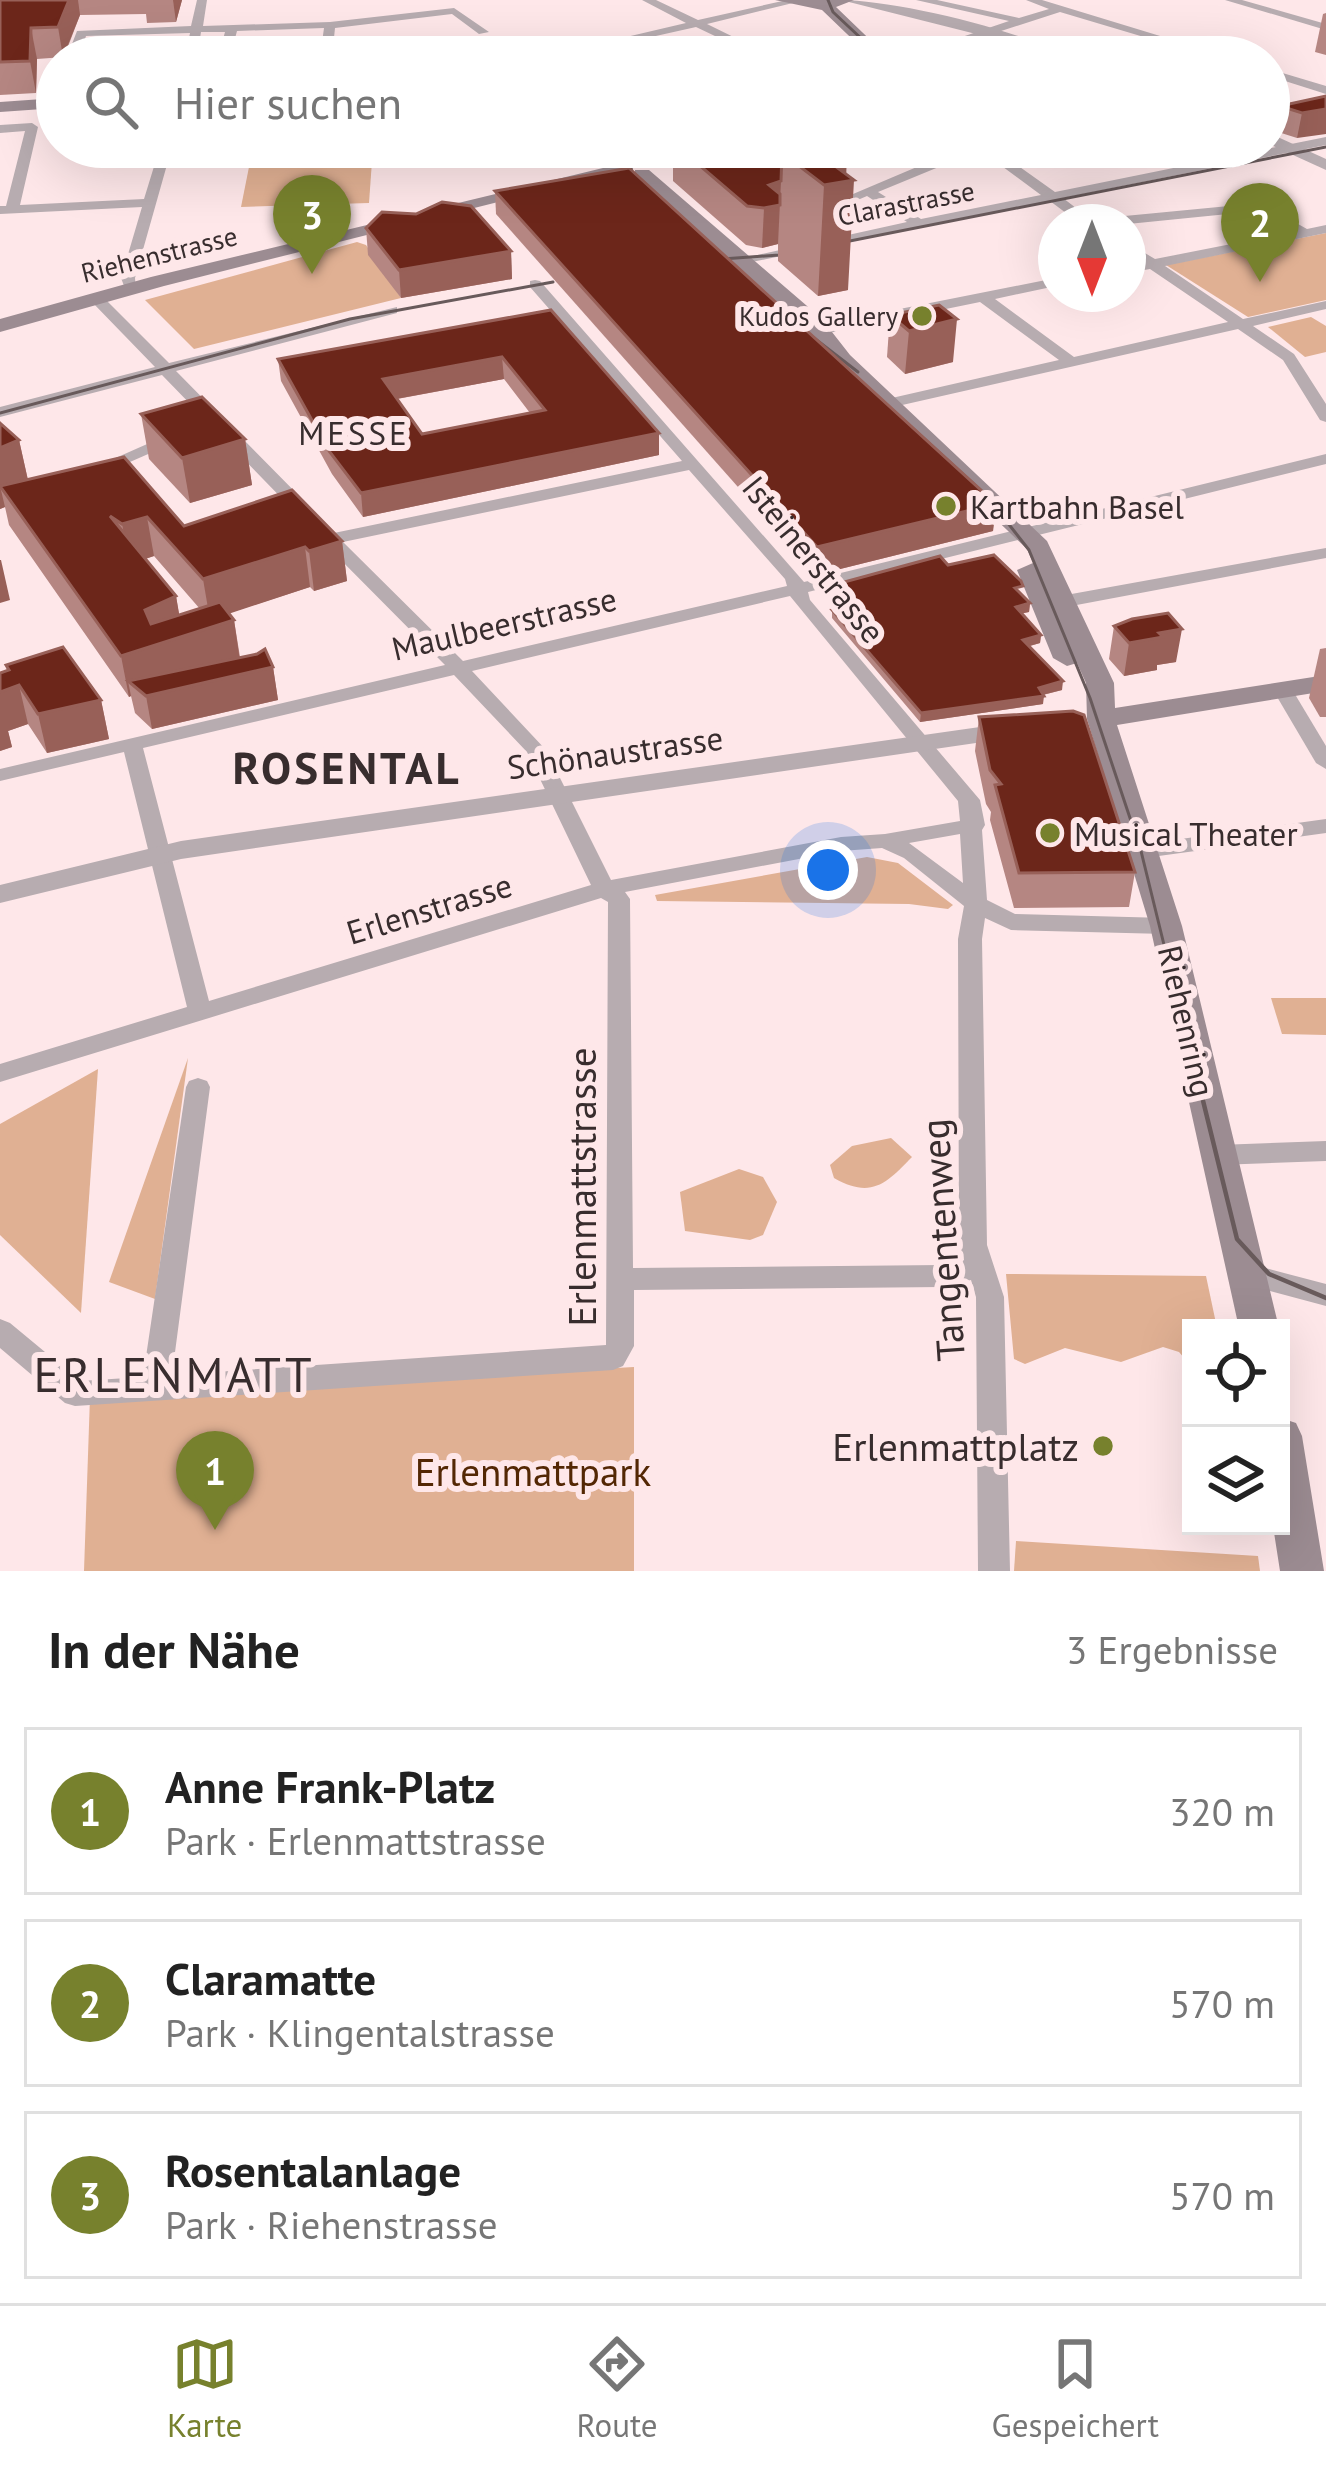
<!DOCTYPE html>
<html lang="de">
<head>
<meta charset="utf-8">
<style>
	body { margin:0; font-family:"PT Sans",sans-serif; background:#f2f2f2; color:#222 }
	.controls { position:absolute; right:36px; bottom:36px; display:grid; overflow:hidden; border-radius:0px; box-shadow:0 12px 48px #0002 }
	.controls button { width:108px; height:108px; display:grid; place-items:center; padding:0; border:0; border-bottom:3px solid #e0e0e0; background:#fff; color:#222; font:60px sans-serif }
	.compass { position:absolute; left:1038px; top:204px; width:108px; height:108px; border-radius:50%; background:#fff; box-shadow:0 12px 48px #0002; rotate:180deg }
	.you { position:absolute; left:828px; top:870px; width:42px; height:42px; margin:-30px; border:9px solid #fff; border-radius:50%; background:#1a73e8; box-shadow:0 0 0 18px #1a73e833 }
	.badge { display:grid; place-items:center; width:78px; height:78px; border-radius:50%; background:#77812d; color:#fff; font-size:39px; font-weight:700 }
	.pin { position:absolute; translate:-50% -99px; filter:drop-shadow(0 3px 6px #0008) }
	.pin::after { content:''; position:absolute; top:63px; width:42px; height:36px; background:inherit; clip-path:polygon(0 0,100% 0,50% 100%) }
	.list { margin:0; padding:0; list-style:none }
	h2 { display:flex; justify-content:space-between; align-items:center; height:156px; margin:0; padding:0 48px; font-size:51px }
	h2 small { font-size:39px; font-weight:400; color:#767676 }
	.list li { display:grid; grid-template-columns:78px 1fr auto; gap:36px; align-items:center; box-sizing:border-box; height:168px; margin:0 24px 24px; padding:0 24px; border:3px solid #e0e0e0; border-radius:0px }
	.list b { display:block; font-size:45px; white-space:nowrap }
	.list p { margin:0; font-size:39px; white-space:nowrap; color:#767676 }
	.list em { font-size:39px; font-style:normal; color:#767676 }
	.icon { flex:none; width:66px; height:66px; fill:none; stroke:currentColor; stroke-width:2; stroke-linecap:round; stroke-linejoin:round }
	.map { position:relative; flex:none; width:1326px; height:1571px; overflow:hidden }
	.search { position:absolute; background:#fff; box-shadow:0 12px 48px #0002; left:36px; right:36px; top:36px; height:132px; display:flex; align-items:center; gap:30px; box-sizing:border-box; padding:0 42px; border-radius:66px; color:#767676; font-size:45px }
	.sheet { height:732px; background:#fff }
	nav { display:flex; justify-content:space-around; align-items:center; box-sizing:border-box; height:168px; border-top:3px solid #e0e0e0; background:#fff; font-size:33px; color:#767676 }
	nav a { display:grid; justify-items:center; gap:6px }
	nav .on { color:#77812d }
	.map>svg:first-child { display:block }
	.green { fill:#e0b093 }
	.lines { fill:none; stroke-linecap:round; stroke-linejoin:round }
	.minor { fill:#b7acb0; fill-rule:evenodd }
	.tertiary { fill:#b7acb0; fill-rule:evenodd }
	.secondary { fill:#9c8c92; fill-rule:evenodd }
	.tram-far1 { stroke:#685a5b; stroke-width:3 }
	.tram { stroke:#685a5b; stroke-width:4.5 }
	.wall { fill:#b58682; fill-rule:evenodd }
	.shaded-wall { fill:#986058 }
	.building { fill:#6c261a; stroke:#986058; stroke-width:3; fill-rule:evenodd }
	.poi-dot { fill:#77812d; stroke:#fee7e9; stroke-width:4.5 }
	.labels { text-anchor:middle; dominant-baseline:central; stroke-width:12; stroke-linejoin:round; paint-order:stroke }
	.far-street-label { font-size:27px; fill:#382d2e; stroke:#fee7e9 }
	.far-poi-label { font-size:27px; fill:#382d2e; stroke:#fee7e9; text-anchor:end }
	.far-quarter-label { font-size:33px; letter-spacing:3px; fill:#382d2e; stroke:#fee7e9 }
	.poi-label { font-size:33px; fill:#382d2e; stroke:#fee7e9; text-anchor:start }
	.street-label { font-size:33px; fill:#382d2e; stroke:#fee7e9 }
	.near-street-label { font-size:39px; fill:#382d2e; stroke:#fee7e9 }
	.near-poi-label { font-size:39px; fill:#382d2e; stroke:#fee7e9; text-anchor:end }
	.near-park-label { font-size:39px; fill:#532704; stroke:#fee7e9 }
	.district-label { font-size:45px; font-weight:bold; letter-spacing:3px; fill:#382d2e; stroke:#fee7e9 }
	.near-quarter-label { font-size:48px; letter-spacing:3px; fill:#382d2e; stroke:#fee7e9 }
</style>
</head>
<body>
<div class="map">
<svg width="1326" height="1571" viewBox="0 0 1326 1571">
	<rect width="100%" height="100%" fill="#fee7e9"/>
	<!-- green -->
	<g class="green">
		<path d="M 253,147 L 373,147 L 369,203 L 241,207 Z"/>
		<path d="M 1326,233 L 1326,300 L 1248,317 L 1166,265 Z"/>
		<path d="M 357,242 L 366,245 L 401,298 L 194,349 L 145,300 Z"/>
		<path d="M 1311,317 L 1326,326 L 1326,352 L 1305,357 L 1268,327 Z"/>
		<path d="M 867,857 L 898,863 L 953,905 L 948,909 L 909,904 L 657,901 L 655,895 Z"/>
		<path d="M 1271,998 L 1326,998 L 1326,1035 L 1282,1034 Z"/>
		<path d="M 188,1058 L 155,1299 L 109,1282 Z"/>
		<path d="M 98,1069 L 81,1313 L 0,1235 L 0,1124 Z"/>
		<path d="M 891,1138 L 912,1157 C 886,1184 871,1199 834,1178 L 830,1165 L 852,1146 Z"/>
		<path d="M 739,1169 L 763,1177 L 777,1202 L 763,1235 L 750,1240 L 685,1231 L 680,1192 Z"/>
		<path d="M 1006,1274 L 1206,1276 L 1217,1328 L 1191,1328 L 1191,1366 L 1179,1352 L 1163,1347 L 1121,1362 L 1065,1348 L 1025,1364 L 1014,1359 Z"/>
		<path d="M 634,1367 L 634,1571 L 84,1571 L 90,1397 Z"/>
		<path d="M 1016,1541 L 1258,1556 L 1260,1571 L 1014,1571 Z"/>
	</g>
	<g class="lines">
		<!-- minor -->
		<g class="minor">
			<path d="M 197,0 L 207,0 L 203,26 L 330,22 L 454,8 L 489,32 L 479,34 L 452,14 L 335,28 L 332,57 L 320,57 L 324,28 L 237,31 L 230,57 L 218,57 L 225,32 L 201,32 L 197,57 L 185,57 L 190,33 L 86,36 L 79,57 L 67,57 L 77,31 L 191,26 Z"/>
			<path d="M 642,0 L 656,0 L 698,20 L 787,0 L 793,3 L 707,24 L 774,57 L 759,57 L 696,27 L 562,57 L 541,57 L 686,23 Z"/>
			<path d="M 916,0 L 937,0 L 1019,18 L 1049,9 L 1026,0 L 1042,0 L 1229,57 L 1211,57 L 1060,12 L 921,57 L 903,57 L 1009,21 Z"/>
			<path d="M 1225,0 L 1242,0 L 1326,24 L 1326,30 Z"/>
			<path d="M 1269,69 L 1326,86 L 1326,94 L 1269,76 Z"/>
			<path d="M 32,123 L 38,127 L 20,205 L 144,199 L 160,147 L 172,147 L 135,278 L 136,291 L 126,291 L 121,278 L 142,207 L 0,214 L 0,206 L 6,206 L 25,131 L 0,133 L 0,125 Z"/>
			<path d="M 1326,137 L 1326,145 L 1063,198 L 1094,222 L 1078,222 L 1050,201 L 742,264 L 735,260 L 907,222 L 867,196 L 832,211 L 820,208 L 964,147 L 992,147 L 1055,192 ZM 980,150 L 1041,195 L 921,219 L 878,192 Z"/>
			<path d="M 1260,203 L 1307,229 L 1326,225 L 1326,233 L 1165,266 L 1243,319 L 1326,301 L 1326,309 L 1253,326 L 1294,354 L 1326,404 L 1326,422 L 1320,420 L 1283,360 L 1238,329 L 889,408 L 881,403 L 883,400 L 1059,360 L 980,302 L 819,335 L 811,330 L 819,325 L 1056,278 L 1056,286 L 995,299 L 1074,357 L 1228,322 L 1150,269 L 1128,273 L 1128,265 L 1141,262 L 1128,253 L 1128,243 L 1155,259 L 1293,232 L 1258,211 L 1128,224 L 1097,222 L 1104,218 Z"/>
			<path d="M 535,280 L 540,281 L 804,582 L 1326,454 L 1326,464 L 808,592 L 810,600 L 980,800 L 985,825 L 982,830 L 987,900 L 1015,914 L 1166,918 L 1174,921 L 1177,926 L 1174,931 L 1166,934 L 1011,930 L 985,918 L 982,939 L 987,1245 L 1004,1297 L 1010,1571 L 978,1571 L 976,1297 L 971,1280 L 942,1287 L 634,1290 L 634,1346 L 623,1366 L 613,1370 L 75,1406 L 65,1403 L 0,1348 L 0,1319 L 10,1323 L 80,1381 L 143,1377 L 186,1087 L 189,1081 L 198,1078 L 207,1081 L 210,1087 L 172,1375 L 606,1345 L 608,902 L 601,898 L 0,1082 L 0,1064 L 187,1007 L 124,752 L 0,781 L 0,769 L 445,665 L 320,539 L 320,531 L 334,533 L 682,461 L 530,287 L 530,281 ZM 689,470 L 785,579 L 787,586 L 463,661 L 343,542 ZM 790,596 L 958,801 L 960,821 L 885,834 L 841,837 L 611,880 L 546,750 L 472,671 ZM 454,675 L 527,752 L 591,885 L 209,1001 L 143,748 ZM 960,834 L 963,883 L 909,843 ZM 882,848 L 904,858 L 964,906 L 958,939 L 959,1245 L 964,1260 L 942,1265 L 633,1268 L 630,899 L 625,892 L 841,851 Z"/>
			<path d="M 96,294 L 101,295 L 169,363 L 397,307 L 397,313 L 176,371 L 311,508 L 311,516 L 299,516 L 162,375 L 0,417 L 0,407 L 155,367 L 91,301 L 89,298 Z"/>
			<path d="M 172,433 L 180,438 L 178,441 L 107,472 L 95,472 L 93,468 Z"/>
			<path d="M 1326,548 L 1326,558 L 1066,607 L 1057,601 L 1066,595 Z"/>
			<path d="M 1283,684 L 1290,686 L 1326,746 L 1326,769 L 1316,763 L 1273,690 Z"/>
			<path d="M 1326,819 L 1326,833 L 1144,858 L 1133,851 L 1144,844 Z"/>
			<path d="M 1326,1141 L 1326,1161 L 1218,1165 L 1209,1162 L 1205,1155 L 1209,1148 L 1218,1145 Z"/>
			<path d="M 1246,1263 L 1326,1284 L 1326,1306 L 1236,1282 L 1232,1274 L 1236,1266 Z"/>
		</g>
		<!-- tertiary -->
		<g class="tertiary">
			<path d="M 841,0 C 892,0 1024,30 1065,57 L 1044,57 L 988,37 Z"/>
			<path d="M 1269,133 L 1326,159 L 1326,170 L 1269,144 Z"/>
			<path d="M 1008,723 L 1021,731 L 1017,737 L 181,859 L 0,903 L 0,885 L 181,841 Z"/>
		</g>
		<!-- secondary -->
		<g class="secondary">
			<path d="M 775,0 L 854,0 L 836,7 L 888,57 L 871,57 L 822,10 Z"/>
			<path d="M 57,98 L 57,108 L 0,112 L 0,102 Z"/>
			<path d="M 550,147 L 577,147 L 619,161 L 621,171 L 164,286 L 0,332 L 0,319 L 151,277 L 603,168 Z"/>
			<path d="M 649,147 L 675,147 L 631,165 L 622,160 Z"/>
			<path d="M 635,170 L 649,170 L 821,318 L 850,355 L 1047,541 L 1114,683 L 1115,708 L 1326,675 L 1326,691 L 1117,725 L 1182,926 L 1279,1328 L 1239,1328 L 1150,926 L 1087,719 L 1086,683 L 1077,663 L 1067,666 L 1053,658 L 1017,570 L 1033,563 L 1027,549 L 834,365 L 805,328 L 635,178 Z"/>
			<path d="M 1281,1418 L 1296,1423 L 1302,1436 L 1324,1571 L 1280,1571 L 1273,1526 L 1281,1526 Z"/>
		</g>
		<!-- tram-far1 -->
		<g class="tram-far1">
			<path d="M 828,0 L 833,12 L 881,57"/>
			<path d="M 647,193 L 632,178 L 631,166 L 667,147"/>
			<path d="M 708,260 L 779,255 L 1326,147"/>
			<path d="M 792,321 L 858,372"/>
			<path d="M 845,367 L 985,494 L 1029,550 L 1090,698 L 1141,851 L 1180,1010"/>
			<path d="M 0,413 L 350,319 L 553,282"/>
		</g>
		<!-- tram -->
		<path class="tram" d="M 1180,1007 L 1237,1239 L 1269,1274 L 1326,1298"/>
	</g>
	<!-- wall -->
	<g class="wall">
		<path d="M 0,0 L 182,0 L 176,22 L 147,23 L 146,14 L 80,15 L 64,57 L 37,59 L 36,93 L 0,95 Z"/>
		<path d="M 1326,13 L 1326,55 L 1315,52 L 1323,14 Z"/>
		<path d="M 1326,96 L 1297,138 L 1275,131 L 1280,106 Z"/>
		<path d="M 673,147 L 841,147 L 846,174 L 848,290 L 818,296 L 778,261 L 778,244 L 762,248 L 746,245 L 673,181 Z"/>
		<path d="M 495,191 L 996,504 L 993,531 L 816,575 L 496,214 Z"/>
		<path d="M 366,228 L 511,251 L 512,279 L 401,298 L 368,255 Z"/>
		<path d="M 551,310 L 659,433 L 659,455 L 363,517 L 332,474 L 281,381 L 278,359 ZM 504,379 L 530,413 L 422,434 L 397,399 Z"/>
		<path d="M 890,315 L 953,362 L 905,374 L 887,357 Z"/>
		<path d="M 141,414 L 245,439 L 252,485 L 190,503 L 149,459 Z"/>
		<path d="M 0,423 L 19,440 L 28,480 L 184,526 L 342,541 L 347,581 L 314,591 L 310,587 L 229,613 L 234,620 L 240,657 L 273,667 L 278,700 L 152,729 L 135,713 L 131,696 L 129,697 L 9,525 L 5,507 L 0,509 ZM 154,556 L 200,609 L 179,615 L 176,596 L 145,559 Z"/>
		<path d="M 833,585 L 1022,594 L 1030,603 L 1029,612 L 1022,613 L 1041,635 L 1040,643 L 1030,646 L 1062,690 L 1043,695 L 1043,704 L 920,722 L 832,618 L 832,610 L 845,607 L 833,593 Z"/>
		<path d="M 1114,626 L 1176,662 L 1157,665 L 1157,670 L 1124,676 L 1109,659 Z"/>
		<path d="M 1326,648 L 1326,717 L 1320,717 L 1309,698 L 1320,649 Z"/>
		<path d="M 6,665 L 101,700 L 109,739 L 47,753 L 28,724 L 8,731 L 12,747 L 0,751 L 7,671 Z"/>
		<path d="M 979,717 L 1135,872 L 1129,907 L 1014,908 L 990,820 L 991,812 L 986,804 L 975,751 Z"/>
	</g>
	<!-- shaded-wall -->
	<g class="shaded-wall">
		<path d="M 69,0 L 78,0 L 80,15 L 63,57 L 58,27 Z"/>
		<path d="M 173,0 L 182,0 L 176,22 Z"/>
		<path d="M 31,28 L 37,59 L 36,93 L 30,61 Z"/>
		<path d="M 1326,109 L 1326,134 L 1297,138 L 1302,113 Z"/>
		<path d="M 847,152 L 846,181 L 854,180 L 848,290 L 818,296 L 824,185 L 804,171 Z"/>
		<path d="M 781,181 L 778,244 L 762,248 L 764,208 L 769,185 Z"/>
		<path d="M 511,251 L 512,279 L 401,298 L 399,270 Z"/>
		<path d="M 957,319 L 953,362 L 905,374 L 909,331 Z"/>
		<path d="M 502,357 L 504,379 L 385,401 L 383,379 Z"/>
		<path d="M 659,433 L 659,455 L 363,517 L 361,493 Z"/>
		<path d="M 245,439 L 252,485 L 190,503 L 182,458 Z"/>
		<path d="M 19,440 L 29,485 L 0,486 L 5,507 L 0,509 L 0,448 Z"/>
		<path d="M 996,504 L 993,531 L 816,575 L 817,547 Z"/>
		<path d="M 147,517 L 154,556 L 130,564 L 122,524 Z"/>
		<path d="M 342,541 L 347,581 L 314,591 L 309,551 Z"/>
		<path d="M 305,547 L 310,587 L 210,620 L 203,579 Z"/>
		<path d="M 1,560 L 10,600 L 0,603 L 0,560 Z"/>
		<path d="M 176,596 L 183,636 L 234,620 L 240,661 L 128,681 L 131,696 L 129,697 L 121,656 L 145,610 Z"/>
		<path d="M 1030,603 L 1029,612 L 1015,615 L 1016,607 Z"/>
		<path d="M 1182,629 L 1176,662 L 1157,665 L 1157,670 L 1124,676 L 1129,643 L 1159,633 Z"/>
		<path d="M 1041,635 L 1040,643 L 1022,648 L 1023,640 Z"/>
		<path d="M 273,667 L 278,700 L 152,729 L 146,696 Z"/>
		<path d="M 1063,681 L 1062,690 L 1038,696 L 1039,688 Z"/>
		<path d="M 19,685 L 28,724 L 8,731 L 12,747 L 0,751 L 0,692 Z"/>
		<path d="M 1044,696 L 1043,704 L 920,722 L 921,713 Z"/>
		<path d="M 101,700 L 109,739 L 47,753 L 38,714 Z"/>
	</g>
	<!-- building -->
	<g class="building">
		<path d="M 0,0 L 69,0 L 58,27 L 31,28 L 30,61 L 0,62 Z"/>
		<path d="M 1027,48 L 1050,57 L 1008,57 L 1002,55 Z"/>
		<path d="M 1326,96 L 1326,109 L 1302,113 L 1280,106 Z"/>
		<path d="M 678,147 L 841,147 L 847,152 L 828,161 L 812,149 L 782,153 L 781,181 L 769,185 L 780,194 L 780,205 L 764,208 L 747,206 Z"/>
		<path d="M 812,149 L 854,180 L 824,185 L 782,153 Z"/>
		<path d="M 629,168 L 996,504 L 817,547 L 495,191 Z"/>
		<path d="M 442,202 L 471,206 L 511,251 L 399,270 L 366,228 L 382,212 L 416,214 Z"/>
		<path d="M 939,305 L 957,319 L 909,331 L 890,315 Z"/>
		<path d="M 551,310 L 659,433 L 361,493 L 329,451 L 278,359 ZM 502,357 L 545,410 L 422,434 L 383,379 Z"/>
		<path d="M 202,397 L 245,439 L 182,458 L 141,414 Z"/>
		<path d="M 0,423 L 19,440 L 0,448 Z"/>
		<path d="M 124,457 L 184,526 L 292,490 L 342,541 L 309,551 L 305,547 L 203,579 L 147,517 L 122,524 L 110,516 L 176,596 L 145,610 L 151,624 L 220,602 L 234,620 L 121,656 L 0,486 Z"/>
		<path d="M 994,555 L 1021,581 L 1023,586 L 1015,588 L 1030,603 L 1016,607 L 1041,635 L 1023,640 L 1063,681 L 1039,688 L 1044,696 L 921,713 L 832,610 L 851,606 L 833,585 L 940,556 L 948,565 Z"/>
		<path d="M 1168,613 L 1182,629 L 1159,633 L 1163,637 L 1129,643 L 1114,626 L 1132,619 Z"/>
		<path d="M 63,647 L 101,700 L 38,714 L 19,685 L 0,692 L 0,673 L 9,670 L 6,665 Z"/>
		<path d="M 265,649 L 273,667 L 146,696 L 128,681 L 257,654 Z"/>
		<path d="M 1073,711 L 1084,715 L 1135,872 L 1019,873 L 995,785 L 1001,784 L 990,770 L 979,717 Z"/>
	</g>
	<!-- markers -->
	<g class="poi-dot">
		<circle cx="922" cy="316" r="12"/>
		<circle cx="946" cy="506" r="12"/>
		<circle cx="1050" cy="833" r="12"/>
		<circle cx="1103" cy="1446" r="12"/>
	</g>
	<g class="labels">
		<!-- far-street labels -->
		<g class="far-street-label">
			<text transform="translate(906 203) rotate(-11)">Clarastrasse</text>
			<text transform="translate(159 254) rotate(-14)">Riehenstrasse</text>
		</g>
		<!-- far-poi labels -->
		<g class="far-poi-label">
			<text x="898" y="316">Kudos Gallery</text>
		</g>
		<!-- far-quarter labels -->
		<g class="far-quarter-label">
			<text x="354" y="432">MESSE</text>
		</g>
		<!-- poi labels -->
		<g class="poi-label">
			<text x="970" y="506">Kartbahn Basel</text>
			<text x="1074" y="833">Musical Theater</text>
		</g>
		<!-- street labels -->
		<g class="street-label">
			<text transform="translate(814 559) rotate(51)">Isteinerstrasse</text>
			<text transform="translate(504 623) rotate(-13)">Maulbeerstrasse</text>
			<text transform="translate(615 752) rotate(-8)">Schönaustrasse</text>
			<text transform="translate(429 908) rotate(-17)">Erlenstrasse</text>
			<text transform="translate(1187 1021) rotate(77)">Riehenring</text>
		</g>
		<!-- near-street labels -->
		<g class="near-street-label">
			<text transform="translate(581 1187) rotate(-90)">Erlenmattstrasse</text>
			<text transform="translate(942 1240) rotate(-94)">Tangentenweg</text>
		</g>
		<!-- near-poi labels -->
		<g class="near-poi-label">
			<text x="1079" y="1446">Erlenmattplatz</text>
		</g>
		<!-- near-park labels -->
		<g class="near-park-label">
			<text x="533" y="1471">Erlenmattpark</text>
		</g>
		<!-- district labels -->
		<g class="district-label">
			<text x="347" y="767">ROSENTAL</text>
		</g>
		<!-- near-quarter labels -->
		<g class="near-quarter-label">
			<text x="174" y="1374">ERLENMATT</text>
		</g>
	</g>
</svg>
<div class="controls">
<button><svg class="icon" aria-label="locate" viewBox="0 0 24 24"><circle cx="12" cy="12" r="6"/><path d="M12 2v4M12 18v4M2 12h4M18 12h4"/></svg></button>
<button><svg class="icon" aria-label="layers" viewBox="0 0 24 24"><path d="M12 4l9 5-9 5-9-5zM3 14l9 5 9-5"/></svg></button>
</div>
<svg class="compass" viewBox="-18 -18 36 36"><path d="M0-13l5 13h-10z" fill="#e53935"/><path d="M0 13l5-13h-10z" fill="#767676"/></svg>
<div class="you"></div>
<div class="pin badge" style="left:215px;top:1530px">1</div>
<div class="pin badge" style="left:1260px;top:282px">2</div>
<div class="pin badge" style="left:312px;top:274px">3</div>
<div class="search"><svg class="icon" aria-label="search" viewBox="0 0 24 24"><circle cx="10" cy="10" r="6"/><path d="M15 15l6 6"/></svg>Hier suchen</div>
</div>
<section class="sheet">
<h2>In der Nähe<small>3 Ergebnisse</small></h2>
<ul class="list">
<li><span class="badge">1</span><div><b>Anne Frank-Platz</b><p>Park · Erlenmattstrasse</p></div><em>320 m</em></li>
<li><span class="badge">2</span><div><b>Claramatte</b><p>Park · Klingentalstrasse</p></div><em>570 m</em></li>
<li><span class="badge">3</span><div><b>Rosentalanlage</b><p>Park · Riehenstrasse</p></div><em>570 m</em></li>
</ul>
</section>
<nav>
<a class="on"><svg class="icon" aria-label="map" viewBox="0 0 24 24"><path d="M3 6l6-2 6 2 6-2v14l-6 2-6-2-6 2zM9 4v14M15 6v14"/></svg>Karte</a>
<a><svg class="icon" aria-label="directions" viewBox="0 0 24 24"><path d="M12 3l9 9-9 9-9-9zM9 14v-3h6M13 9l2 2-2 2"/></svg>Route</a>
<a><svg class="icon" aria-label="saved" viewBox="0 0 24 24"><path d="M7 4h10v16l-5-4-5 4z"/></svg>Gespeichert</a>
</nav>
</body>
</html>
